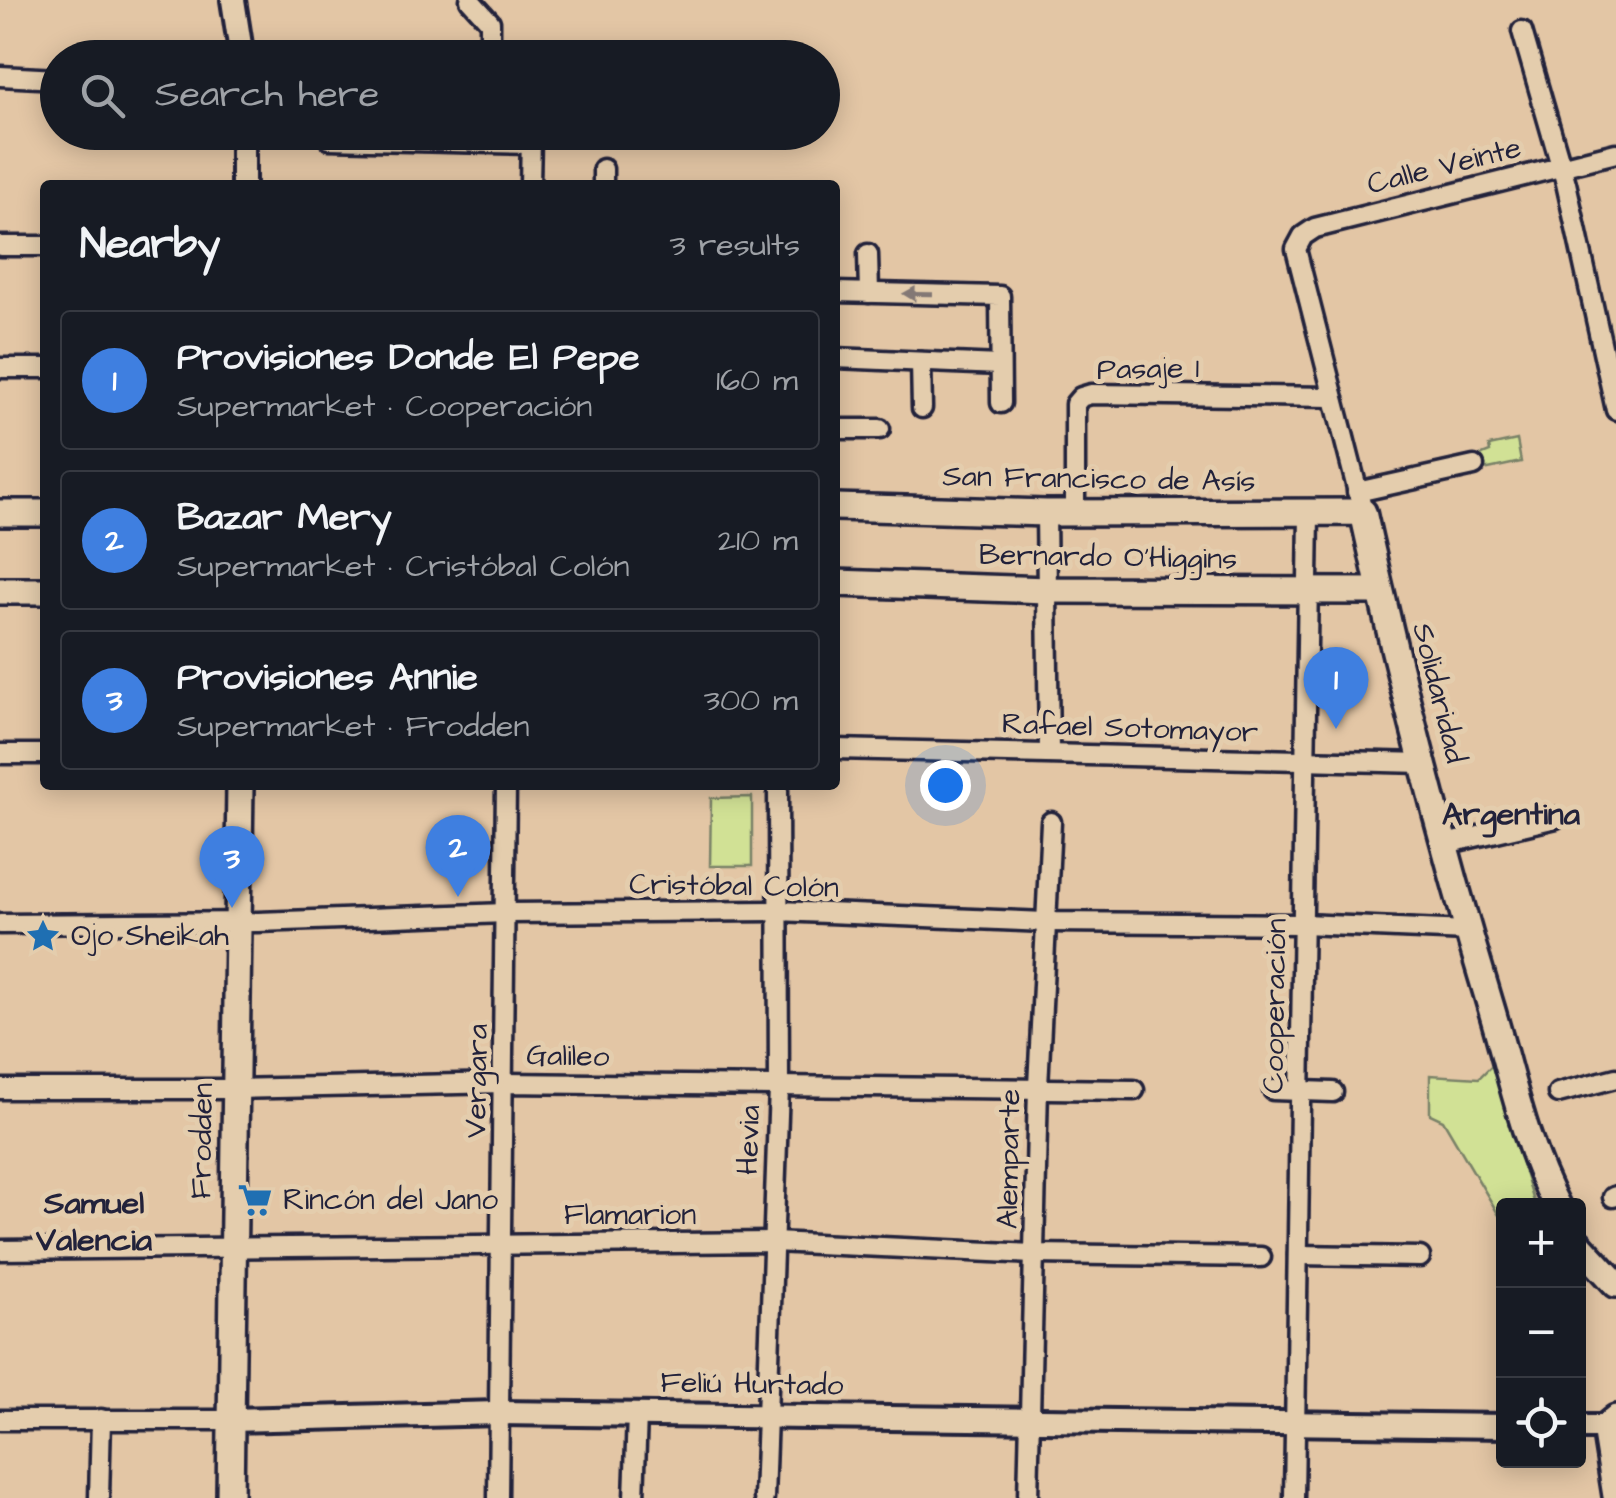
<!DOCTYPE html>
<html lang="en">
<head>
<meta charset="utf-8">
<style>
	body { margin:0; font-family:"Architects Daughter",sans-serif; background:#242831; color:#f1f3f6 }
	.controls { position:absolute; right:30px; bottom:30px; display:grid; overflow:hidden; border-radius:10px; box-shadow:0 5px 25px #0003 }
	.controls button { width:90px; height:90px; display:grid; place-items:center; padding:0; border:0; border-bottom:2px solid #363941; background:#171b24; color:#f1f3f6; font:50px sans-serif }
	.you { position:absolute; left:945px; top:785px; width:35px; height:35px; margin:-25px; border:8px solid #fff; border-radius:50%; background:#1a73e8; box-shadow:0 0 0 15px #1a73e833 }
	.badge { display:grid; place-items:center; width:65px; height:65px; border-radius:50%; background:#2563eb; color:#fff; font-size:32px; font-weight:700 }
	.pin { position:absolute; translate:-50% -82px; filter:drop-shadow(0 2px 5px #0008) }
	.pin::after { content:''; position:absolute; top:52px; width:35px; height:30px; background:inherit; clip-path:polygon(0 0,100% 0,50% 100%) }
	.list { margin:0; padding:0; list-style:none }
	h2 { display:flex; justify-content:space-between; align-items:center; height:130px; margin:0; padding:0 40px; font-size:42px }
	h2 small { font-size:32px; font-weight:400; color:#9ea1a6 }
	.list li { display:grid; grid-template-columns:65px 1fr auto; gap:30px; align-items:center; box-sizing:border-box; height:140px; margin:0 20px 20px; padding:0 20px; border:2px solid #363941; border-radius:10px }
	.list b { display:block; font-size:38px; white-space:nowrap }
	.list p { margin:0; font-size:32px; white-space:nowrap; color:#9ea1a6 }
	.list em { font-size:32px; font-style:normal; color:#9ea1a6 }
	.icon { flex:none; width:55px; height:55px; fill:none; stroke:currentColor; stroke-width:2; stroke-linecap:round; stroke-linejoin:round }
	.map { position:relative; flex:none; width:1616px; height:1498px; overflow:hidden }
	.search { position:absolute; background:#171b24; box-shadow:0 5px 25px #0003; left:40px; top:40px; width:800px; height:110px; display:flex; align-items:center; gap:25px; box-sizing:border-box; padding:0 35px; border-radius:55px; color:#9ea1a6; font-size:38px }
	.panel { position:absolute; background:#171b24; box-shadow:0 5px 25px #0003; left:40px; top:180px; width:800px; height:610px; border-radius:10px }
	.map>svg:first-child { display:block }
	.grass { fill:#d1e195; stroke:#7a8268; stroke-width:2.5 }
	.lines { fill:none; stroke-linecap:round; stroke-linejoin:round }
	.minor-casing { stroke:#22223b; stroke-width:25 }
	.tertiary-casing { stroke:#22223b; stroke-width:30 }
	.secondary-casing { stroke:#22223b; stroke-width:32 }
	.minor { stroke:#e4cdad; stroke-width:18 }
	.tertiary { stroke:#e4cdad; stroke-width:22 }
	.secondary { stroke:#e4cdad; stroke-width:25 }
	.oneway { fill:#837874 }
	.labels { text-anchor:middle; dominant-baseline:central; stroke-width:10; stroke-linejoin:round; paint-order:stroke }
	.street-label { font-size:30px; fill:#22223b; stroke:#e4cdad }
	.poi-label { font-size:30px; fill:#22223b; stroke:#e4cdad; text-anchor:start }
	.neighbourhood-label { font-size:32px; font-weight:bold; fill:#22223b; stroke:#e4cdad }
</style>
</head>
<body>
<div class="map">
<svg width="1616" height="1498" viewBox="0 0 1616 1498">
	<rect width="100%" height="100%" fill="#e3c6a5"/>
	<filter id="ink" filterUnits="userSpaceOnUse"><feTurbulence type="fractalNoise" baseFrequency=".01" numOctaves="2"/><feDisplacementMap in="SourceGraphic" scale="20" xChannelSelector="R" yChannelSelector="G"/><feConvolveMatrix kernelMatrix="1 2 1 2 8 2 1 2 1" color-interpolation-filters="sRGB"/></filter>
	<g filter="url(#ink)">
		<!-- grass -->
		<g class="grass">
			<path d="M 1517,440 L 1521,462 L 1479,471 L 1477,457 L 1490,452 L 1489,446 Z"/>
			<path d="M 752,797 L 752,866 L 710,866 L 711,798 Z"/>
			<path d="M 1492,1065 L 1535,1205 L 1504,1206 L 1503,1222 L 1443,1120 L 1430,1114 L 1430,1075 L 1479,1078 Z"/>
		</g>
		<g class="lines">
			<!-- minor casing -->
			<g class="minor-casing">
				<g id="minor">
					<path d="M 470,0 L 490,22 L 490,58"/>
					<path d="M 1522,31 L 1566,183 L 1616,410"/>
					<path d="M 0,76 L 58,79"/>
					<path d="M 329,139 L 531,144"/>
					<path d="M 603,169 L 603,185"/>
					<path d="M 530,185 L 531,136"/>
					<path d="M 0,246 L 45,246"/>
					<path d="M 868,254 L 869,293"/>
					<path d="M 835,292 L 1000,296 L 1001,403"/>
					<path d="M 835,358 L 1000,365"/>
					<path d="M 921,362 L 922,408"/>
					<path d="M 0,368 L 45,368"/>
					<path d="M 835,429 L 880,429"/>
					<path d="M 1357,492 L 1474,466"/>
					<path d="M 1363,512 L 1296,249 L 1303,236 L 1315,228 L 1616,153"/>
					<path d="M 1046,513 L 1049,752"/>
					<path d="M 1075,513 L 1075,404 L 1081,397 L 1091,394 L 1333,397"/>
					<path d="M 835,749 L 1424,763"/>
					<path d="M 0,754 L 45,754"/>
					<path d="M 1445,844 L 1556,818"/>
					<path d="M 0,924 L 258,922 L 506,913 L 778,911 L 1045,922 L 1303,924 L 1468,931"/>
					<path d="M 0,1089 L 236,1089 L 504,1083 L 1134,1090"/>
					<path d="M 1273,1090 L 1333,1092"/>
					<path d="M 1558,1093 L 1616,1078"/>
					<path d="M 1613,1197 L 1616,1196"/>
					<path d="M 0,1250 L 773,1242 L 1034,1254 L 1261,1257"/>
					<path d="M 1298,1255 L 1420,1257"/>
					<path d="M 0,1420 L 231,1420"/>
					<path d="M 99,1498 L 101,1419"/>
					<path d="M 498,1498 L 506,785"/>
					<path d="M 634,1498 L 637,1415"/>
					<path d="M 764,1498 L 779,1088 L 778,785"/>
					<path d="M 1028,1498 L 1038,1087 L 1051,822"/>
					<path d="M 1294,1498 L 1309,514"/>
				</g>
			</g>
			<!-- tertiary casing -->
			<g class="tertiary-casing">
				<g id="tertiary">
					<path d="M 233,0 L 242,58"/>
					<path d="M 243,185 L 243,132"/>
					<path d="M 231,1420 L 499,1413 L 1504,1426"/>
					<path d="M 1578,1427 L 1605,1427"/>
				</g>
			</g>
			<!-- secondary casing -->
			<g class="secondary-casing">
				<g id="secondary">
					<path d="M 835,507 L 1046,513 L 1363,512 C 1399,677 1441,842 1490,1004 C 1510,1070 1524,1144 1557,1206"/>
					<path d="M 0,513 L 45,513"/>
					<path d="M 835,583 L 1047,590 L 1379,591"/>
					<path d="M 0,591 L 45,591"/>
					<path d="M 1578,1243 L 1616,1284"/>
					<path d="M 1616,1418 L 1605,1427 L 1616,1496"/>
					<path d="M 230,1498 L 240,785"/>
				</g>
			</g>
			<!-- minor -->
			<use href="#minor" class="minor"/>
			<!-- tertiary -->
			<use href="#tertiary" class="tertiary"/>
			<!-- secondary -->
			<use href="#secondary" class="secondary"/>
		</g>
		<!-- one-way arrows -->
		<defs><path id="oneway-solid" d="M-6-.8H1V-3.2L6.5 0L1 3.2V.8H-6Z" transform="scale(2.5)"/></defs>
		<use class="oneway" href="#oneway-solid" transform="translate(918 294) rotate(-179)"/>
	</g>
	<!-- icons -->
	<defs>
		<g id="sight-bare" transform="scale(2.7)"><path d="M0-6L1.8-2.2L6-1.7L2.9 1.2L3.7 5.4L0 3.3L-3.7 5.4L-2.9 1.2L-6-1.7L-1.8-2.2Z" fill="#1f6fb2" stroke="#e4cdad" stroke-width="2.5" paint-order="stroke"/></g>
		<g id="supermarket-bare" transform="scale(2.7)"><path d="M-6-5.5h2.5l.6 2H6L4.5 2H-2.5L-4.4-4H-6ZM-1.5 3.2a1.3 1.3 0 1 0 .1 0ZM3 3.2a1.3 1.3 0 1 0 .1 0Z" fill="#1f6fb2" stroke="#e4cdad" stroke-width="2.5" paint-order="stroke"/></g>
	</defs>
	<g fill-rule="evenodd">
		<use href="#sight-bare" x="43" y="936"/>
		<use href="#supermarket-bare" x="255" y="1200"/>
	</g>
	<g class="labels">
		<!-- street labels -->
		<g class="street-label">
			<text transform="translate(1444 166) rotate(-14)">Calle Veinte</text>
			<text transform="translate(1148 369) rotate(-1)">Pasaje 1</text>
			<text transform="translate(1099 479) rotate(1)">San Francisco de Asís</text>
			<text transform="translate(1108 557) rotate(1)">Bernardo O'Higgins</text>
			<text transform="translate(1439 693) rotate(76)">Solidaridad</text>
			<text transform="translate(1130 728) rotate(2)">Rafael Sotomayor</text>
			<text transform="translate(734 886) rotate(1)">Cristóbal Colón</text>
			<text transform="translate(1275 1006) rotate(-89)">Cooperación</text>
			<text transform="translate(568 1056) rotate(1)">Galileo</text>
			<text transform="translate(477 1081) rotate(-89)">Vergara</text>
			<text transform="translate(749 1140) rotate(-88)">Hevia</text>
			<text transform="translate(202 1141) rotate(-89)">Frodden</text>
			<text transform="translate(1009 1159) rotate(-89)">Alemparte</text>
			<text x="630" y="1215">Flamarion</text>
			<text transform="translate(752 1384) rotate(1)">Feliú Hurtado</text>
		</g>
		<!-- poi labels -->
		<g class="poi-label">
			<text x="71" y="936">Ojo Sheikah</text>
			<text x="283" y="1200">Rincón del Jano</text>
		</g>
		<!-- neighbourhood labels -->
		<g class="neighbourhood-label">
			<text x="1511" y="814">Argentina</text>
			<text x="94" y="1203">Samuel<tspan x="94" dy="37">Valencia</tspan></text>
		</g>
	</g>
</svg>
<div class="controls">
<button>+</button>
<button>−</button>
<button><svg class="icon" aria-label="locate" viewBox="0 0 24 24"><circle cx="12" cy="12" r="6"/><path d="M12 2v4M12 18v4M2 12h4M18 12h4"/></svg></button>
</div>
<div class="you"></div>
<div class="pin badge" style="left:1336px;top:729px;background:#3f7fe0">1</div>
<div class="pin badge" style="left:458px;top:897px;background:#3f7fe0">2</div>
<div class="pin badge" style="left:232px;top:908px;background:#3f7fe0">3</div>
<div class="search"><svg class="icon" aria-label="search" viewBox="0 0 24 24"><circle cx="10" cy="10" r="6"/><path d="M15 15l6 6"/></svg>Search here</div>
<section class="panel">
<h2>Nearby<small>3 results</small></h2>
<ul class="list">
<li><span class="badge" style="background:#3f7fe0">1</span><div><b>Provisiones Donde El Pepe</b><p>Supermarket · Cooperación</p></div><em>160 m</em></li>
<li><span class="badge" style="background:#3f7fe0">2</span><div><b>Bazar Mery</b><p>Supermarket · Cristóbal Colón</p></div><em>210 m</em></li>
<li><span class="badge" style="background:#3f7fe0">3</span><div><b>Provisiones Annie</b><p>Supermarket · Frodden</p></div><em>300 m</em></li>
</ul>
</section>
</div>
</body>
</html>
